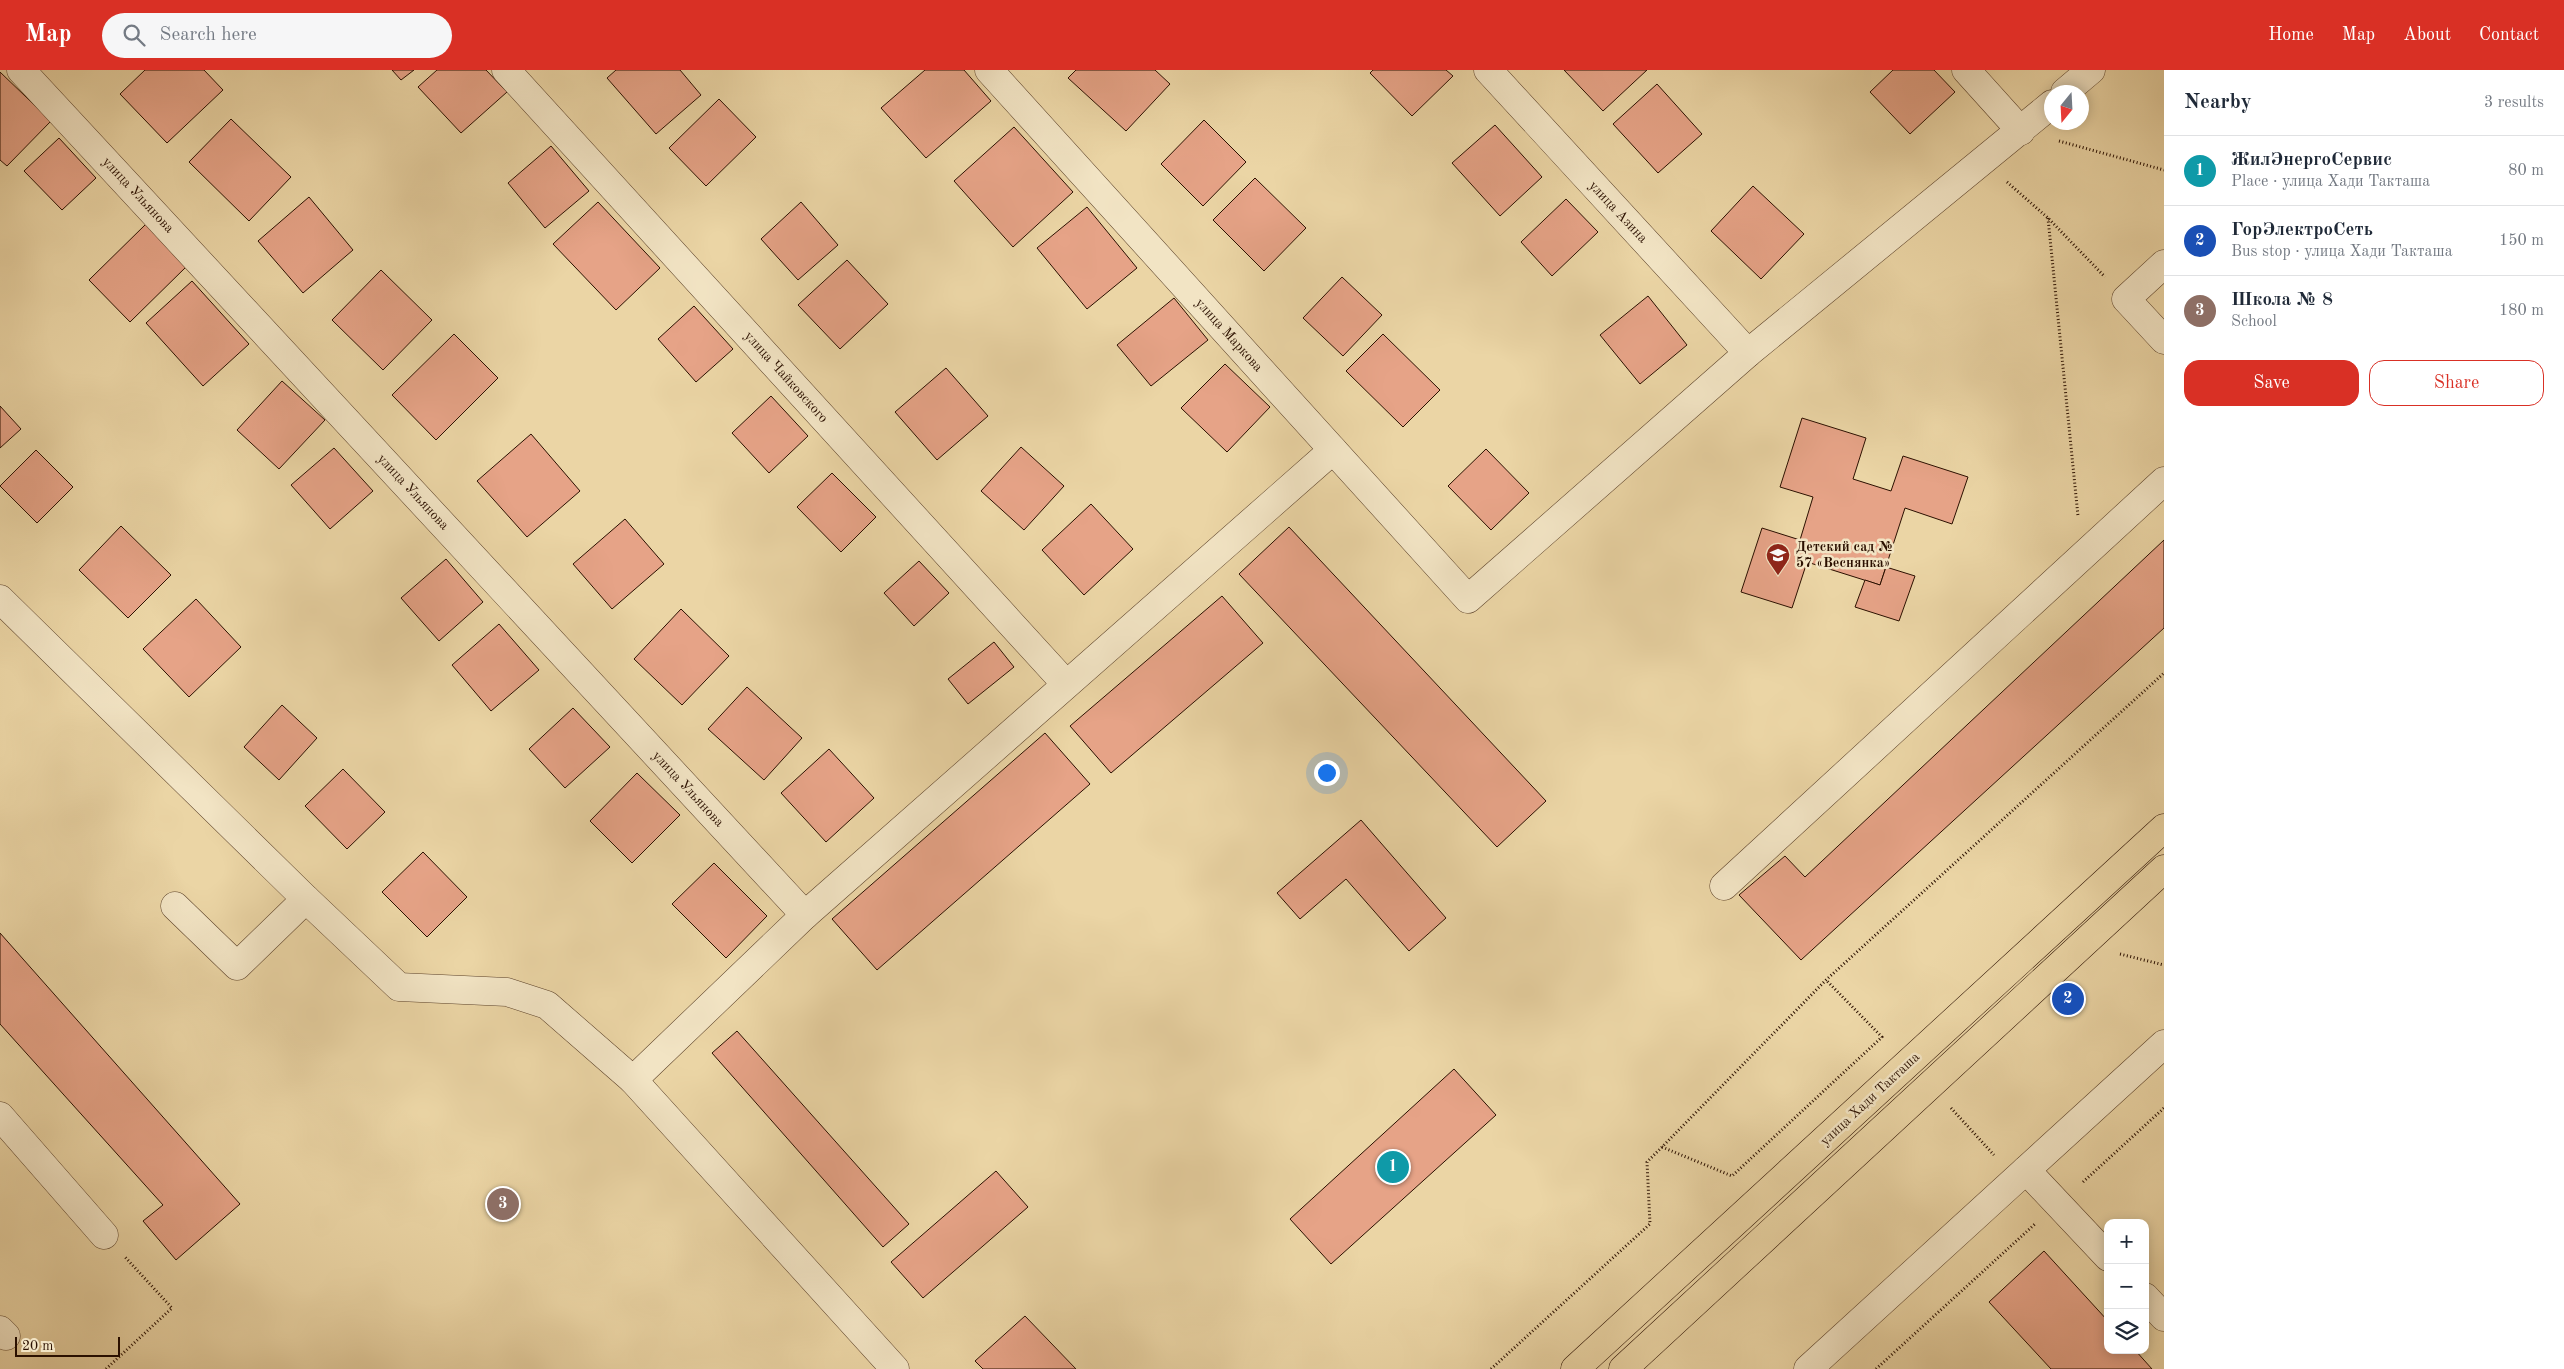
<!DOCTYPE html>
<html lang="en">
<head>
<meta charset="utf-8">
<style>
	body { margin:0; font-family:"Old Standard TT",serif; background:#f6f6f7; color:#1f2937 }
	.controls { position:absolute; right:15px; bottom:15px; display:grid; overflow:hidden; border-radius:10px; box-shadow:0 2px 12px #0003 }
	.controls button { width:45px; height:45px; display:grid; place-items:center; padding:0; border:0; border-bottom:1px solid #e0e1e3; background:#fff; color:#1f2937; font:25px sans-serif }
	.compass { position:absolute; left:2044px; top:15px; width:45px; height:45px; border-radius:50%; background:#fff; box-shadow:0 2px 12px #0003; rotate:198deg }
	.scale { position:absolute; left:15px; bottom:12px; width:105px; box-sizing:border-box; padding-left:5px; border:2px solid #2b1000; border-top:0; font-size:14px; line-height:18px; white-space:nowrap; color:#2b1000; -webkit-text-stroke:4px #f2e4c4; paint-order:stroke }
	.you { position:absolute; left:1326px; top:702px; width:18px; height:18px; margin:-12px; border:4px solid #fff; border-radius:50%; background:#1a73e8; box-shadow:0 0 0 8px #1a73e833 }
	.badge { display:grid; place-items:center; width:32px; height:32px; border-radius:50%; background:#d93025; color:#fff; font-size:16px; font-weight:700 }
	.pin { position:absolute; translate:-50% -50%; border:2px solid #fff; box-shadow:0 1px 5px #0006 }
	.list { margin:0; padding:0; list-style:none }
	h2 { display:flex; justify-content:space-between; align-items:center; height:65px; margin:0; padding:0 20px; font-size:21px }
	h2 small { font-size:16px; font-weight:400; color:#747a83 }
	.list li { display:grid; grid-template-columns:32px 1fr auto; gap:15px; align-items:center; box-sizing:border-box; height:70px; padding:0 20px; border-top:1px solid #e0e1e3 }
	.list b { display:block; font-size:19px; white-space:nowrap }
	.list p { margin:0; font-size:16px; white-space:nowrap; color:#747a83 }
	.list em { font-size:16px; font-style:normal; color:#747a83 }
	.actions { display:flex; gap:10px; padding:15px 20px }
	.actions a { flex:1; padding:11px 0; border:1px solid #d93025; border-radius:15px; text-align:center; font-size:18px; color:#d93025 }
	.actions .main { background:#d93025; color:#fff }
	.icon { flex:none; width:28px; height:28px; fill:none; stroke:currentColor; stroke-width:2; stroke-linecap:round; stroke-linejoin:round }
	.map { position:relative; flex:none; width:2164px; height:1299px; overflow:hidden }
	header { display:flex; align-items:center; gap:30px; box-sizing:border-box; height:70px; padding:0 25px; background:#d93025; color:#fff }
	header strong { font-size:24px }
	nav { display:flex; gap:28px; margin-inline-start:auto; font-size:18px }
	.search { width:350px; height:45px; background:#f6f6f7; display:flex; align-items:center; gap:12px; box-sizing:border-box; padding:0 18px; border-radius:28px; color:#747a83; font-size:19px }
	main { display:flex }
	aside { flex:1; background:#fff }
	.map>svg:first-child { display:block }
	.building { fill:#e6a387; stroke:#2b1000 }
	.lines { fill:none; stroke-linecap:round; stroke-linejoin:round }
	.minor-casing { stroke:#5b4129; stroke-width:29 }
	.major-casing { stroke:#2b1000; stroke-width:29 }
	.path { stroke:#2b1000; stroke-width:3; stroke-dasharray:1 2.5; stroke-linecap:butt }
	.minor { stroke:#f2e4c4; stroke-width:28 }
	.major { stroke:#ebd5a5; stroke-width:28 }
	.labels { text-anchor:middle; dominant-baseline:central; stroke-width:5; stroke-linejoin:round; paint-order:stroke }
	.street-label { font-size:14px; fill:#2b1000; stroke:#f2e4c4 }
	.poi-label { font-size:14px; font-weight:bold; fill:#2b1000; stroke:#f2e4c4; text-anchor:start }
</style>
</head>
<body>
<header>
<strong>Map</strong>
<div class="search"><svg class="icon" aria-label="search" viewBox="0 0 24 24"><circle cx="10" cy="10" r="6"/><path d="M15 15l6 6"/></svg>Search here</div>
<nav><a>Home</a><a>Map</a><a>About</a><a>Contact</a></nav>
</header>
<main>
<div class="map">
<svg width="2164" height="1299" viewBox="0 0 2164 1299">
	<rect width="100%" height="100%" fill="#ebd5a5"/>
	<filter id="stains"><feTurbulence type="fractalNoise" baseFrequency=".004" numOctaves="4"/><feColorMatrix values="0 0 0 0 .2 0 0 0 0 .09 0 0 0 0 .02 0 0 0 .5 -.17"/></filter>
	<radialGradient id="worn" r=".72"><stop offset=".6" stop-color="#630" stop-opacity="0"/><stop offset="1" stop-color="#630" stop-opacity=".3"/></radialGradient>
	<!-- building -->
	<g class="building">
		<path d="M 145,0 L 204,0 L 223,20 L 167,73 L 120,24 Z"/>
		<path d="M 392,0 L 414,0 L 401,10 Z"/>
		<path d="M 437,0 L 486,0 L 507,22 L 461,63 L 418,17 Z"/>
		<path d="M 616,0 L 680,0 L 701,25 L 656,64 L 607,8 Z"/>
		<path d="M 925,0 L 964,0 L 991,31 L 926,88 L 881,38 Z"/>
		<path d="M 1076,0 L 1155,0 L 1170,14 L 1126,61 L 1068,8 Z"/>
		<path d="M 1373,0 L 1446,0 L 1453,6 L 1412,46 L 1370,3 Z"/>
		<path d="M 1564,0 L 1647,0 L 1603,41 Z"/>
		<path d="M 1893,0 L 1934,0 L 1955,22 L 1910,64 L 1870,22 Z"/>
		<path d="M 0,2 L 51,51 L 7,96 L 0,90 Z"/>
		<path d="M 1657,14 L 1702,64 L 1658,103 L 1613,54 Z"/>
		<path d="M 719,29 L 756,67 L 706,116 L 669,78 Z"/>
		<path d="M 231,49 L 291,107 L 249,151 L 189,92 Z"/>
		<path d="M 1204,50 L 1246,92 L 1203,136 L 1161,94 Z"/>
		<path d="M 1495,55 L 1542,107 L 1500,146 L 1452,93 Z"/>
		<path d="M 1014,57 L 1073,122 L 1013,177 L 954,111 Z"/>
		<path d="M 59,68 L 96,108 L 62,140 L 24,101 Z"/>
		<path d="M 551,76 L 589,121 L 545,158 L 508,113 Z"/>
		<path d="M 1255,108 L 1306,158 L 1264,201 L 1213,150 Z"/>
		<path d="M 1753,116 L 1804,164 L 1761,209 L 1711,161 Z"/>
		<path d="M 309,127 L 353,180 L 303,223 L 258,171 Z"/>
		<path d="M 1566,129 L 1598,162 L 1552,206 L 1521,172 Z"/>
		<path d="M 598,132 L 660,198 L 616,240 L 553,174 Z"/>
		<path d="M 801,132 L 838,175 L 798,210 L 761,169 Z"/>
		<path d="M 1087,137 L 1137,198 L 1087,239 L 1037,178 Z"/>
		<path d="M 146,154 L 187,196 L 130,252 L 89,210 Z"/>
		<path d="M 847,190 L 888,234 L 840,279 L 798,235 Z"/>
		<path d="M 381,200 L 432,250 L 383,300 L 332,250 Z"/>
		<path d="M 1342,207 L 1382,245 L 1343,286 L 1303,248 Z"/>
		<path d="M 192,211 L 249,274 L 203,316 L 146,253 Z"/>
		<path d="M 1648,226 L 1687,275 L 1640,314 L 1600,265 Z"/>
		<path d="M 1174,228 L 1208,270 L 1151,316 L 1117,275 Z"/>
		<path d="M 694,236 L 733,279 L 696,312 L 658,269 Z"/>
		<path d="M 454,264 L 498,308 L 436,370 L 392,325 Z"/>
		<path d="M 1383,264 L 1440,320 L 1403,357 L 1346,301 Z"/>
		<path d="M 1225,294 L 1270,337 L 1227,382 L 1181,338 Z"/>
		<path d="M 946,298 L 988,346 L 937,390 L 895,342 Z"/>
		<path d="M 282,311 L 325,350 L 279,399 L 237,360 Z"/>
		<path d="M 771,326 L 808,366 L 769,403 L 732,363 Z"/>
		<path d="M 0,336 L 21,359 L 0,378 Z"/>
		<path d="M 1802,348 L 1866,368 L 1853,409 L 1891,421 L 1903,386 L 1968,407 L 1952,454 L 1905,438 L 1880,515 L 1807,492 L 1792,538 L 1741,522 L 1762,458 L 1800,470 L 1813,427 L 1780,417 Z"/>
		<path d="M 531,364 L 580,421 L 527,467 L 477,411 Z"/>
		<path d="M 1021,377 L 1064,416 L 1024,460 L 981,421 Z"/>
		<path d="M 334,378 L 373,421 L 330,459 L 291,415 Z"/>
		<path d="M 1486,379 L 1529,423 L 1491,460 L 1448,416 Z"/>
		<path d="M 36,380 L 73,417 L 37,453 L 0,416 Z"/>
		<path d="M 832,403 L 876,447 L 841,482 L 797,437 Z"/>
		<path d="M 1091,434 L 1133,479 L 1084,525 L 1042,480 Z"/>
		<path d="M 625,449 L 664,494 L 612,539 L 573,494 Z"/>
		<path d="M 121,456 L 171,505 L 128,548 L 79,500 Z"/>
		<path d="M 1289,457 L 1546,731 L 1497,777 L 1239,504 Z"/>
		<path d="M 2164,470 L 2164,558 L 1801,890 L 1739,825 L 1785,786 L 1805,807 Z"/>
		<path d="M 446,489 L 483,532 L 439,571 L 401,528 Z"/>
		<path d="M 919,491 L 949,523 L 914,556 L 884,523 Z"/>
		<path d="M 1886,497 L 1915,506 L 1899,551 L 1855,537 L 1865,510 L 1880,515 Z"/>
		<path d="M 1222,526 L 1263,573 L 1111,703 L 1070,656 Z"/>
		<path d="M 196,529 L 241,577 L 189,627 L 143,579 Z"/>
		<path d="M 681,539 L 729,586 L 682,635 L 634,589 Z"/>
		<path d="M 499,554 L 539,600 L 491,641 L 452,595 Z"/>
		<path d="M 994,572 L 1014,597 L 968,634 L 948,609 Z"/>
		<path d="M 747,617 L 802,668 L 764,710 L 708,659 Z"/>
		<path d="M 282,635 L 317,668 L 279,710 L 244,677 Z"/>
		<path d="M 573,638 L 610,677 L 565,718 L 529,679 Z"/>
		<path d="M 1045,663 L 1090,714 L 877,900 L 832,849 Z"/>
		<path d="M 829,679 L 874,728 L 826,772 L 781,723 Z"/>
		<path d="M 343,699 L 385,742 L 347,779 L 305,736 Z"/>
		<path d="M 637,703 L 680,745 L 632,793 L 590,751 Z"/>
		<path d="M 1361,750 L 1446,848 L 1409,881 L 1346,809 L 1300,849 L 1277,823 Z"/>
		<path d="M 423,782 L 467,827 L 427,867 L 382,822 Z"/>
		<path d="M 714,793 L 767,846 L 726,888 L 672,834 Z"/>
		<path d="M 0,863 L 240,1134 L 176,1190 L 143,1151 L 163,1135 L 0,954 Z"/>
		<path d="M 737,961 L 909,1154 L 883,1177 L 712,983 Z"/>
		<path d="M 1454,999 L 1496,1045 L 1331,1194 L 1290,1149 Z"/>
		<path d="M 996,1101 L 1028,1137 L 923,1228 L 891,1192 Z"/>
		<path d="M 2044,1181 L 2108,1251 L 2108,1280 L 2135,1280 L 2152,1299 L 2051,1299 L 1989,1232 Z"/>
		<path d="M 1025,1246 L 1076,1299 L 983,1299 L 975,1291 Z"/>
	</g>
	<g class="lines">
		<!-- minor casing -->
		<g class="minor-casing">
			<g id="minor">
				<path d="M 21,0 L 805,845"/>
				<path d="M 506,0 L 1066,614"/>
				<path d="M 989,0 L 1468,529 L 1748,283 L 2052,34"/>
				<path d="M 1488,0 L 1748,283"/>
				<path d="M 1966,0 L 2021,61"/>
				<path d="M 2065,22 L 2091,0"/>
				<path d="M 2164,194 L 2126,229 L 2164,270"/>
				<path d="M 0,529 L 306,829"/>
				<path d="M 1724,816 L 2164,411"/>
				<path d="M 175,836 L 237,896 L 306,829 L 399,917 L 507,922 L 547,935 L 633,1010"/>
				<path d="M 0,1046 L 104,1165"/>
				<path d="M 2026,1100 L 2108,1187"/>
				<path d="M 2145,1227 L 2164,1247"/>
				<path d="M 0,1260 L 6,1266"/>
				<path d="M 895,1299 L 633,1010 L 805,845 L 1333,380"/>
				<path d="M 1808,1299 L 2164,974"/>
			</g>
		</g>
		<!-- major casing -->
		<g class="major-casing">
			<g id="major">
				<path d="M 1575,1299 L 2164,758"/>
				<path d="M 1623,1299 L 2164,799"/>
			</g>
		</g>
		<!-- path -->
		<g class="path">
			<path d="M 2059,71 L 2164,100"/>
			<path d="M 2007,112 L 2048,148 L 2105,207"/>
			<path d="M 2048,148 L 2078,446"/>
			<path d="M 2120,884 L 2164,895"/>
			<path d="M 1951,1038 L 1994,1085"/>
			<path d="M 1662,1077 L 1732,1106 L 1882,967 L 1826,910"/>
			<path d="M 2083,1112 L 2164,1038"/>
			<path d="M 106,1299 L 172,1238 L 125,1187"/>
			<path d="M 1491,1299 L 1650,1154 L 1647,1092 L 1662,1077 L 1826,910 L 2164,603"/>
			<path d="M 1876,1299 L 2035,1154"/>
		</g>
		<!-- minor -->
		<use href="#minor" class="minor"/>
		<!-- major -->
		<use href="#major" class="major"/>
	</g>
	<!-- icons -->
	<defs>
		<g id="school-pin" transform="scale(1.25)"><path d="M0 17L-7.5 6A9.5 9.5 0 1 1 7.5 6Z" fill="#8f2418" stroke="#f2e4c4"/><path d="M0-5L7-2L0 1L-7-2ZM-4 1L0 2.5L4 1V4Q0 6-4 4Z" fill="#fff"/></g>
	</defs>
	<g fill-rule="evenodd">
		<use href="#school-pin" x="1778" y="485"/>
	</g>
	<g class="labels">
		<!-- street labels -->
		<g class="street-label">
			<text transform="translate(138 125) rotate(47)">улица Ульянова</text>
			<text transform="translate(1618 142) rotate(47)">улица Азина</text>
			<text transform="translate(1229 265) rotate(48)">улица Маркова</text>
			<text transform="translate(786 307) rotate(48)">улица Чайковского</text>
			<text transform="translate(413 422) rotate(47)">улица Ульянова</text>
			<text transform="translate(688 719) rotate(47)">улица Ульянова</text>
			<text transform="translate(1870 1029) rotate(-43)">улица Хади Такташа</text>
		</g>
		<!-- poi labels -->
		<g class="poi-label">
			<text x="1796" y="477">Детский сад №<tspan x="1796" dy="16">57 «Веснянка»</tspan></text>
		</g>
	</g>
	<rect width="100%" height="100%" filter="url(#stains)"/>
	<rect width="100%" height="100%" fill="url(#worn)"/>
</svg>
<div class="controls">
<button>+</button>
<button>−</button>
<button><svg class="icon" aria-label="layers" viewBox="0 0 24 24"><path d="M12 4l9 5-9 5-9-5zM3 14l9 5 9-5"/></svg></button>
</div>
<svg class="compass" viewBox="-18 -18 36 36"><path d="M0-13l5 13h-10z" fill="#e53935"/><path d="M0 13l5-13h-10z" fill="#747a83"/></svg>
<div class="scale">20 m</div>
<div class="you"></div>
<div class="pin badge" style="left:1393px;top:1097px;background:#0f9aa8">1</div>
<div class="pin badge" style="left:2068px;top:929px;background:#1a4fb4">2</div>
<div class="pin badge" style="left:503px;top:1134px;background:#8d6e63">3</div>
</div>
<aside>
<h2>Nearby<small>3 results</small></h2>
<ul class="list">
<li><span class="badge" style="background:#0f9aa8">1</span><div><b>ЖилЭнергоСервис</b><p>Place · улица Хади Такташа</p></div><em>80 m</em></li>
<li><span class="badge" style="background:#1a4fb4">2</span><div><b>ГорЭлектроСеть</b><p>Bus stop · улица Хади Такташа</p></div><em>150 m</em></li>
<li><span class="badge" style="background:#8d6e63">3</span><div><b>Школа № 8</b><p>School</p></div><em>180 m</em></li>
</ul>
<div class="actions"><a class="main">Save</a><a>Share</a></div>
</aside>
</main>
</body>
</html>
